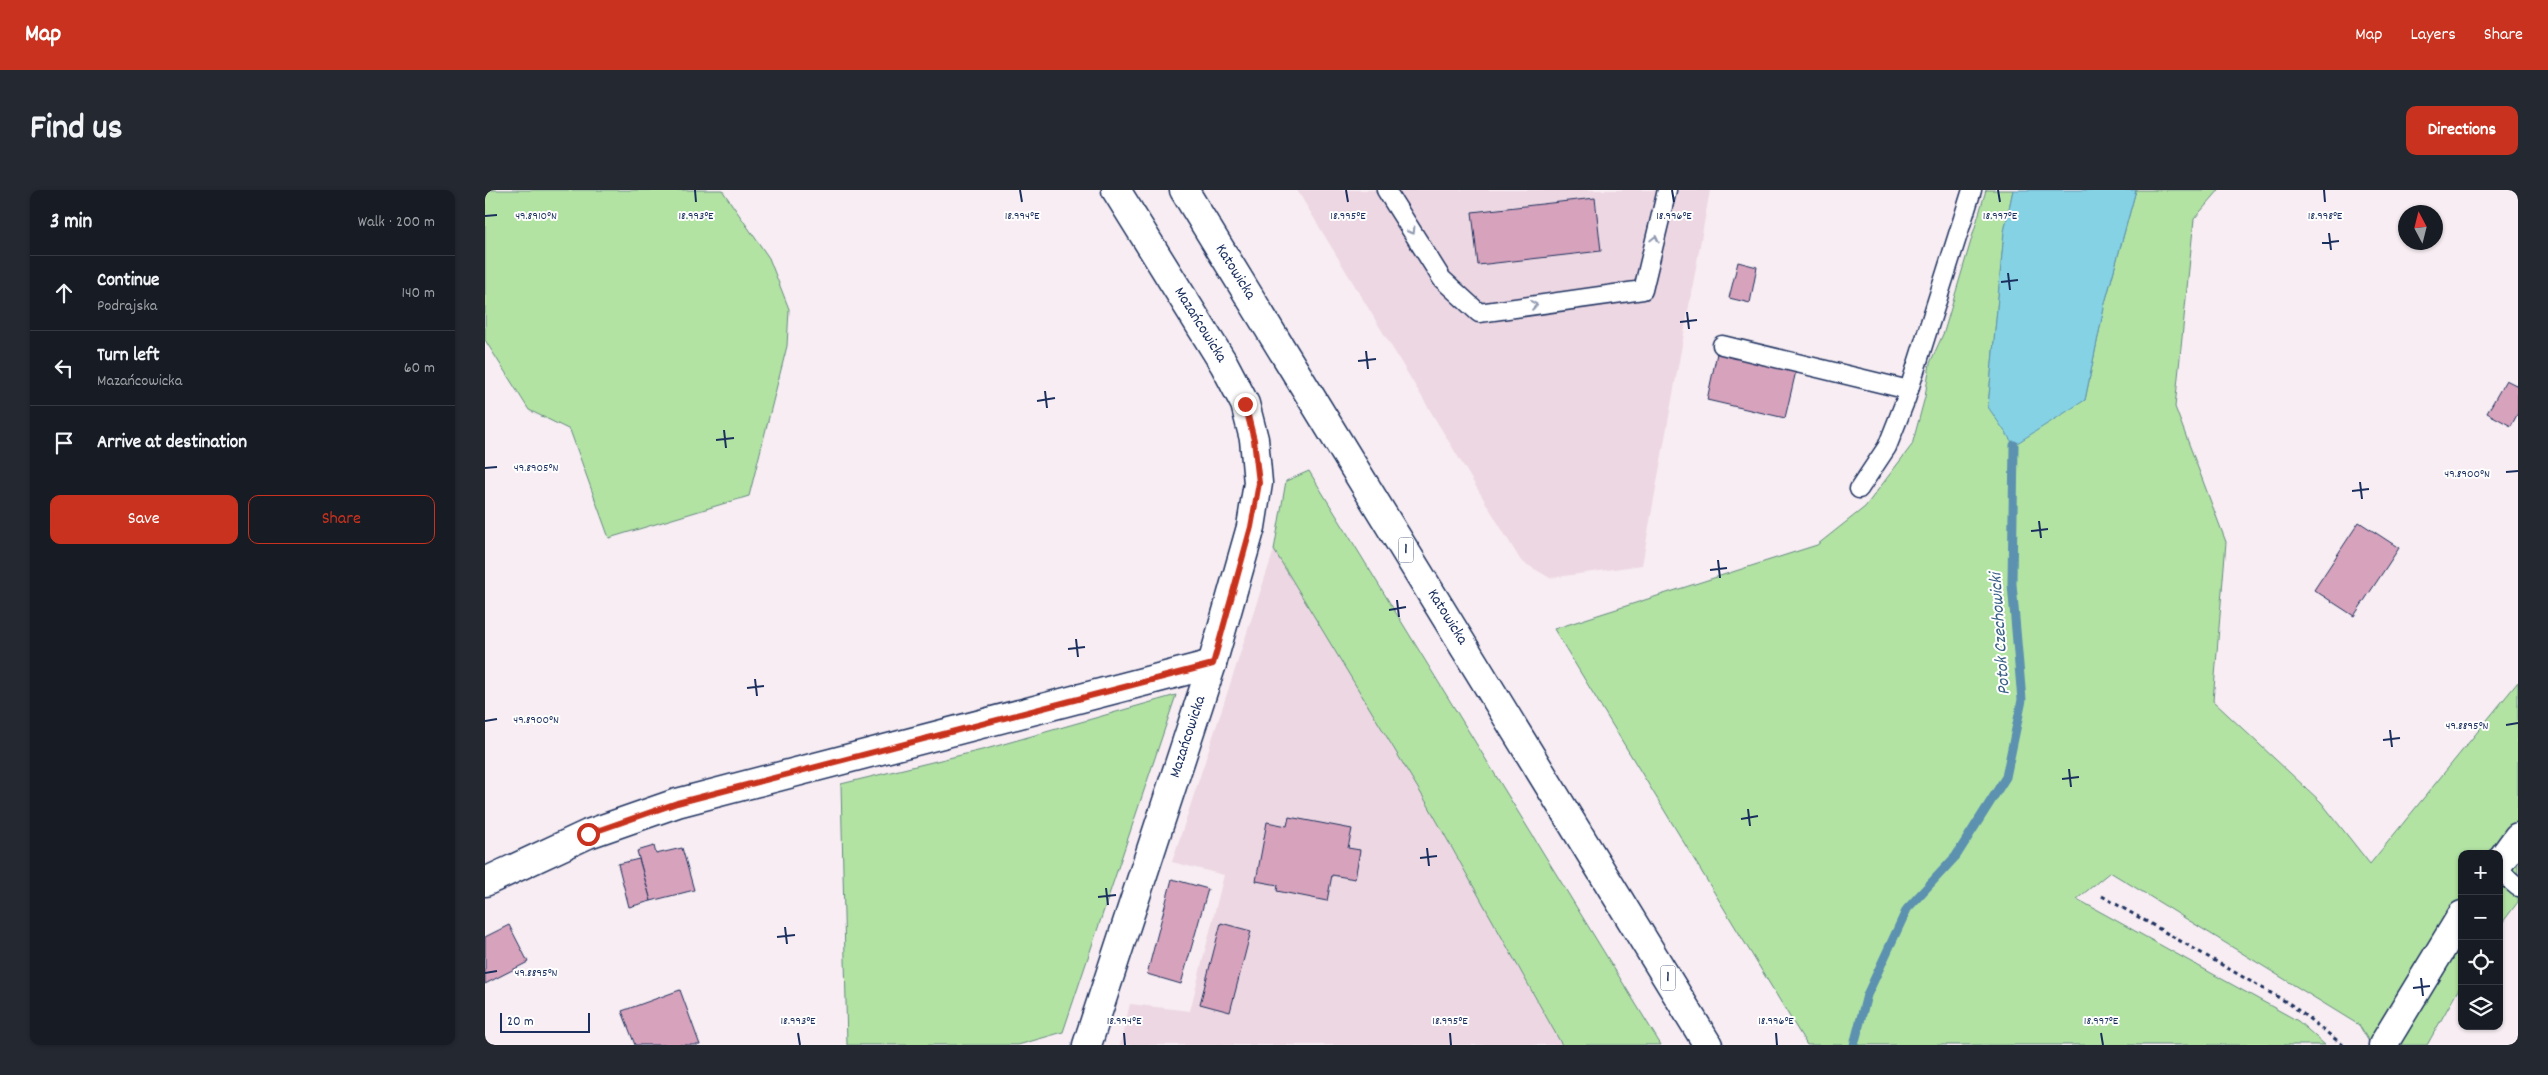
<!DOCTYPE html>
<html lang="en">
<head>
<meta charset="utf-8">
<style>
	body { margin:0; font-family:Dekko,sans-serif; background:#242831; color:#f1f3f6 }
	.controls { position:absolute; right:15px; bottom:15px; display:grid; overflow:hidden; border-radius:10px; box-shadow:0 1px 4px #0004 }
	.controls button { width:45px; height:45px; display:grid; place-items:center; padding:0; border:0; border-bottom:1px solid #363941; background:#171b24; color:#f1f3f6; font:25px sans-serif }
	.compass { position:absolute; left:1913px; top:15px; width:45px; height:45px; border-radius:50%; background:#171b24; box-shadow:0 1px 4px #0004; rotate:353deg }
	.scale { position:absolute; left:15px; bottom:12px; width:90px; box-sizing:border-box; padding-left:5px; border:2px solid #1b2f5e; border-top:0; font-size:14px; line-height:18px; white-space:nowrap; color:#1b2f5e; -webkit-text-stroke:4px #fff; paint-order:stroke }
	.stop { position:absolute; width:15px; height:15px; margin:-11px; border:4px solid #c8321e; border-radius:50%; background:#fff }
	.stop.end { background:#c8321e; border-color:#fff; box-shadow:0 1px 5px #0008 }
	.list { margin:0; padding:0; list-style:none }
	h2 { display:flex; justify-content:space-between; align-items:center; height:65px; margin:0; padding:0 20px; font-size:21px }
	h2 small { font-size:16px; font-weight:400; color:#9ea1a6 }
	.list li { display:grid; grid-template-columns:32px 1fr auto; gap:15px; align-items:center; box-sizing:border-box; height:75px; padding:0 20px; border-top:1px solid #363941 }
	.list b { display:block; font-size:19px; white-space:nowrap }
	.list p { margin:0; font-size:16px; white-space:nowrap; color:#9ea1a6 }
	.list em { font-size:16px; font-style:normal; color:#9ea1a6 }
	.actions { display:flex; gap:10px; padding:15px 20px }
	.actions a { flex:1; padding:11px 0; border:1px solid #c8321e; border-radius:10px; text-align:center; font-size:18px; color:#c8321e }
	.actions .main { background:#c8321e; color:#fff }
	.icon { flex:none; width:28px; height:28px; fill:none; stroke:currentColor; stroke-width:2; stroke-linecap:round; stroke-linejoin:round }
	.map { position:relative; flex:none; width:2033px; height:855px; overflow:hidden; border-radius:10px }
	header { display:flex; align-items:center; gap:30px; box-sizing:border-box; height:70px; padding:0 25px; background:#c8321e; color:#fff }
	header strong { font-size:24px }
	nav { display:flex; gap:28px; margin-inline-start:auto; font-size:18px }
	.intro { display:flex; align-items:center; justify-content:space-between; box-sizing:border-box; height:120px; padding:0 30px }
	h1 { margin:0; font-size:35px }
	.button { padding:12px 22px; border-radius:10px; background:#c8321e; color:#fff; font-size:18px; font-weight:700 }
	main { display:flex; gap:30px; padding:0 30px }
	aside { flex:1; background:#171b24; border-radius:10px; box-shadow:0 1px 4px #0004 }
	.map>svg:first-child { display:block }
	.built { fill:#edd7e2 }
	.green { fill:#b2e3a3; stroke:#668980 }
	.water { fill:#86d2e5; stroke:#5b91af }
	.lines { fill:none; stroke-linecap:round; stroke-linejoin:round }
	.stream { stroke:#5b91af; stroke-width:9 }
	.building { fill:#d7a3bc; stroke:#1b2f5e }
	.service-casing { stroke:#1b2f5e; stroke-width:21 }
	.minor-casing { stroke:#1b2f5e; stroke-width:31 }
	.primary-casing { stroke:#1b2f5e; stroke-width:31 }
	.path { stroke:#1b2f5e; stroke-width:3; stroke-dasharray:4 4; stroke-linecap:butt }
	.service { stroke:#fff; stroke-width:18 }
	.minor { stroke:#fff; stroke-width:28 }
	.primary { stroke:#fff; stroke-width:28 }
	.oneway { stroke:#8d97ae }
	.route { stroke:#c8321e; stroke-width:6 }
	.ticks { fill:none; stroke:#1b2f5e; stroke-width:2 }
	.labels { text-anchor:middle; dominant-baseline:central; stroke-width:4; stroke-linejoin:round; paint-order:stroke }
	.shield { fill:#fff; stroke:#5f6d8e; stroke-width:1 }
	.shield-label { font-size:15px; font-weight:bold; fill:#1b2f5e }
	.street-label { font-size:16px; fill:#1b2f5e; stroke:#fff }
	.water-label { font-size:18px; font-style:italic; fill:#3b6086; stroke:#fff }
	.ticks-label { font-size:12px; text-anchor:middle; fill:#1b2f5e; stroke:#fff; stroke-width:4; stroke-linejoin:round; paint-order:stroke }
</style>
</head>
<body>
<header>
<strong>Map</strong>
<nav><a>Map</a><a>Layers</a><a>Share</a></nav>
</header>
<div class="intro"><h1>Find us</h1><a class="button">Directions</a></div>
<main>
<aside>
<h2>3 min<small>Walk · 200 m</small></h2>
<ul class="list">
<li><svg class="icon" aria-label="ahead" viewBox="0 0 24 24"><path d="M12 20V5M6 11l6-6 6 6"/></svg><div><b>Continue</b><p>Podrajska</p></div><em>140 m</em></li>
<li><svg class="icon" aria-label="left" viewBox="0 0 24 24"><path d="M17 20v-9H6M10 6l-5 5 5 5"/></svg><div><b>Turn left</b><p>Mazańcowicka</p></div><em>60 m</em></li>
<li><svg class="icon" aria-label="arrive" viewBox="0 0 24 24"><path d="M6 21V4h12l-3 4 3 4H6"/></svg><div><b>Arrive at destination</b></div></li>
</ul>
<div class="actions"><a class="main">Save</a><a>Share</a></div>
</aside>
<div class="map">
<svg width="2033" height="855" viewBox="0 0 2033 855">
	<rect width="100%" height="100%" fill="#f7edf2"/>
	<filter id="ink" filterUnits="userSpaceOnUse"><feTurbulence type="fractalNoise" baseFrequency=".02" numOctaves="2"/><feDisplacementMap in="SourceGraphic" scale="10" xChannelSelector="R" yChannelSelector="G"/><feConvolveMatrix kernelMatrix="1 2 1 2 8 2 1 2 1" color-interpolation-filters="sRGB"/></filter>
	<g filter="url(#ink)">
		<!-- built -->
		<g class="built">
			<path d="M 812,0 L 1225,0 L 1157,375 L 1065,388 L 1036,371 Z"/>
			<path d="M 789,360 L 943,615 L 1077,855 L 635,855 L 645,814 L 705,821 L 739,685 L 687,672 Z"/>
		</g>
		<!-- green -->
		<g class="green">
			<path d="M 0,0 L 237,0 L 284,68 L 304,119 L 302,156 L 264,306 L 124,348 L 85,240 L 44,220 L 0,150 Z"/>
			<path d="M 1501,0 L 1528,0 L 1519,42 L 1503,217 L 1600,210 L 1620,113 L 1651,0 L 1734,0 L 1709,29 L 1690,217 L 1741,352 L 1728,511 L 1836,612 L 1885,674 L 2033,492 L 2033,712 L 2014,737 L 2014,664 L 1977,664 L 1977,793 L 1942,855 L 1886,855 L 1874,835 L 1625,682 L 1592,709 L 1813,831 L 1840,855 L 1322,855 L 1069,439 L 1332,355 L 1380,317 L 1427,255 L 1440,207 L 1445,173 L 1459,142 Z"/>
			<path d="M 824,281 L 1176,855 L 1077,855 L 943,615 L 789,360 L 801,291 Z"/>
			<path d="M 691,505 L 578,842 L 533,855 L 362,855 L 356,594 L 501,559 Z"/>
		</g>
		<!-- water -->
		<path class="water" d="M 1528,0 L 1651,0 L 1620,113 L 1600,210 L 1529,255 L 1503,217 L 1519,42 Z"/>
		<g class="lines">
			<!-- stream -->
			<path class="stream" d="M 1369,855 L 1382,805 L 1422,719 L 1471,666 L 1521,587 L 1537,510 L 1527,394 L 1529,255"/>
		</g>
		<!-- building -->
		<g class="building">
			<path d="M 1110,8 L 1116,61 L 993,75 L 987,22 Z"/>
			<path d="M 1253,72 L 1272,77 L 1265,113 L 1244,108 Z"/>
			<path d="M 1232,163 L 1311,181 L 1300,228 L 1222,210 Z"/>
			<path d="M 2021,190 L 2033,196 L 2033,223 L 2026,236 L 2002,223 Z"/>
			<path d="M 1874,332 L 1914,358 L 1869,426 L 1829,400 Z"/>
			<path d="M 804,627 L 867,639 L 863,658 L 875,660 L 870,689 L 847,685 L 842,711 L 792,701 L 793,695 L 771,691 L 782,632 L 802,636 Z"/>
			<path d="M 169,656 L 171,664 L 197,658 L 209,700 L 166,711 L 152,661 Z"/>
			<path d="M 154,669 L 166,711 L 144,717 L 133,674 Z"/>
			<path d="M 687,689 L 723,699 L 696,794 L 662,784 Z"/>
			<path d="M 736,733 L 766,741 L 745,822 L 715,814 Z"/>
			<path d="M 24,735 L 43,772 L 0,794 L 0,747 Z"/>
			<path d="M 195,800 L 215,855 L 150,855 L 137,821 Z"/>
		</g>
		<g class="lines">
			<!-- service casing -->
			<g class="service-casing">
				<g id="service">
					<path d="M 901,0 L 957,89 L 994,123 L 1158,100 L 1182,0"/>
					<path d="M 1237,155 L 1424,200"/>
					<path d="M 1374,299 L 1402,257 L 1421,209 L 1487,0"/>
					<path d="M 2014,681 L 2033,697"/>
				</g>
			</g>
			<!-- minor casing -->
			<g class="minor-casing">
				<g id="minor">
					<path d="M 2014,673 L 2033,647"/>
					<path d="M 0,692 L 103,644 L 192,613 L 727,474"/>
					<path d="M 602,855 L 727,474 L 766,337 L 773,293 L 769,249 L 760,214 L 739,174 L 631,0"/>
					<path d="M 1898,855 L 1977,725"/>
				</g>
			</g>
			<!-- primary casing -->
			<g class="primary-casing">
				<path id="primary" d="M 699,0 L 1223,855"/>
			</g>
			<!-- path -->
			<path class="path" d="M 1617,706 L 1805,814 L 1858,855"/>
			<!-- service -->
			<use href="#service" class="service"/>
			<!-- minor -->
			<use href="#minor" class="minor"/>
			<!-- primary -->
			<use href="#primary" class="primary"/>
		</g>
		<!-- one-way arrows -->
		<defs><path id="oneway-chevron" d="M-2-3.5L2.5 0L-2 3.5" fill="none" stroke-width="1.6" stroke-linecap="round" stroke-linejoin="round" transform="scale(1.25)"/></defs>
		<g class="oneway">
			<use href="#oneway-chevron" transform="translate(927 41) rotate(58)"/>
			<use href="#oneway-chevron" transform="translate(1170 49) rotate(-77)"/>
			<use href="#oneway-chevron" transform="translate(1049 115) rotate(-8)"/>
		</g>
	</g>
	<g class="lines" filter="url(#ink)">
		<!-- route -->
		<path class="route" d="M 103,644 L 192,613 L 728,474 L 766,337 L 774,293 L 769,250 L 760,214"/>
	</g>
	<!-- ticks -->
	<path class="ticks" d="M 210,0 L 211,12M 535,0 L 537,12M 861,0 L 863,12M 1187,0 L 1189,12M 1513,0 L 1515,12M 1839,0 L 1840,12M 0,26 L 12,25M 1844,43 L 1846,60M 1837,53 L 1854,51M 1523,83 L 1525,100M 1516,92 L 1533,90M 1202,122 L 1204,139M 1195,132 L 1212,130M 881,161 L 883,179M 873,171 L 891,169M 560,201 L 562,218M 552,211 L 570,208M 239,240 L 241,258M 231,250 L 249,248M 0,278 L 12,277M 2021,282 L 2033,281M 1875,292 L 1877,309M 1867,301 L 1884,299M 1554,331 L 1556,348M 1546,341 L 1563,339M 1233,370 L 1235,388M 1225,380 L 1242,378M 912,410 L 914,427M 904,420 L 921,417M 591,449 L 593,467M 583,459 L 600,457M 270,489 L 272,506M 262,498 L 279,496M 0,531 L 12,529M 2021,535 L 2033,533M 1905,540 L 1907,557M 1898,550 L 1915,548M 1584,579 L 1586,597M 1577,589 L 1594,587M 1263,619 L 1265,636M 1256,629 L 1273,626M 942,658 L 944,676M 935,668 L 952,666M 621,698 L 623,715M 613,707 L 631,705M 300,737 L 302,754M 292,747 L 310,745M 0,783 L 12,781M 1936,788 L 1938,806M 1928,798 L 1945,796M 313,843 L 315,855M 639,843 L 640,855M 965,843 L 966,855M 1291,843 L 1292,855M 1616,843 L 1618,855"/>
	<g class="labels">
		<!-- shield labels -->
		<g class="shield">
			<rect x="913.5" y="347.5" width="15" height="25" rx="4"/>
			<rect x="1175.5" y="775.5" width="15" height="25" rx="4"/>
		</g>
		<g class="shield-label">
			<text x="921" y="360">1</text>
			<text x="1183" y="788">1</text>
		</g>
		<!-- street labels -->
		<g class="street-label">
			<text transform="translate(750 82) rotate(58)">Katowicka</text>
			<text transform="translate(715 135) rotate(58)">Mazańcowicka</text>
			<text transform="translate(962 427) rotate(58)">Katowicka</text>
			<text transform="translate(703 547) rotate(-72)">Mazańcowicka</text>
		</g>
		<!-- water labels -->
		<g class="water-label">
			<text transform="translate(1516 444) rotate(-94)">Potok Czechowicki</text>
		</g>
	</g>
	<g class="ticks-label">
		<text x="51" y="29">49.8910°N</text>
		<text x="211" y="29">18.993°E</text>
		<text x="537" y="29">18.994°E</text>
		<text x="863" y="29">18.995°E</text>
		<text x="1189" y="29">18.996°E</text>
		<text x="1515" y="29">18.997°E</text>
		<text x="1840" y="29">18.998°E</text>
		<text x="51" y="281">49.8905°N</text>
		<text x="1982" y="287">49.8900°N</text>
		<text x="51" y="533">49.8900°N</text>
		<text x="1982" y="539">49.8895°N</text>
		<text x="51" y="786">49.8895°N</text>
		<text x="313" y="834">18.993°E</text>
		<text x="639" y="834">18.994°E</text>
		<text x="965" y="834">18.995°E</text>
		<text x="1291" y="834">18.996°E</text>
		<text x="1616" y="834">18.997°E</text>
	</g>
</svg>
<div class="controls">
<button>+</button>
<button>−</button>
<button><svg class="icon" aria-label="locate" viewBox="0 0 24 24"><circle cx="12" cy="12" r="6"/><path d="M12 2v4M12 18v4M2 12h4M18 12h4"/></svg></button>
<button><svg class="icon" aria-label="layers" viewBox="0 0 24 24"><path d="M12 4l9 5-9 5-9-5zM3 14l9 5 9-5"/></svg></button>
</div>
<svg class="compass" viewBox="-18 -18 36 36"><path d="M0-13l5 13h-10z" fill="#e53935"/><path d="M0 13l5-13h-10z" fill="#9ea1a6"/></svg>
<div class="scale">20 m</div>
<div class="stop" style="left:103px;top:644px"></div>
<div class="stop end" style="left:760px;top:214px"></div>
</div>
</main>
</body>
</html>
